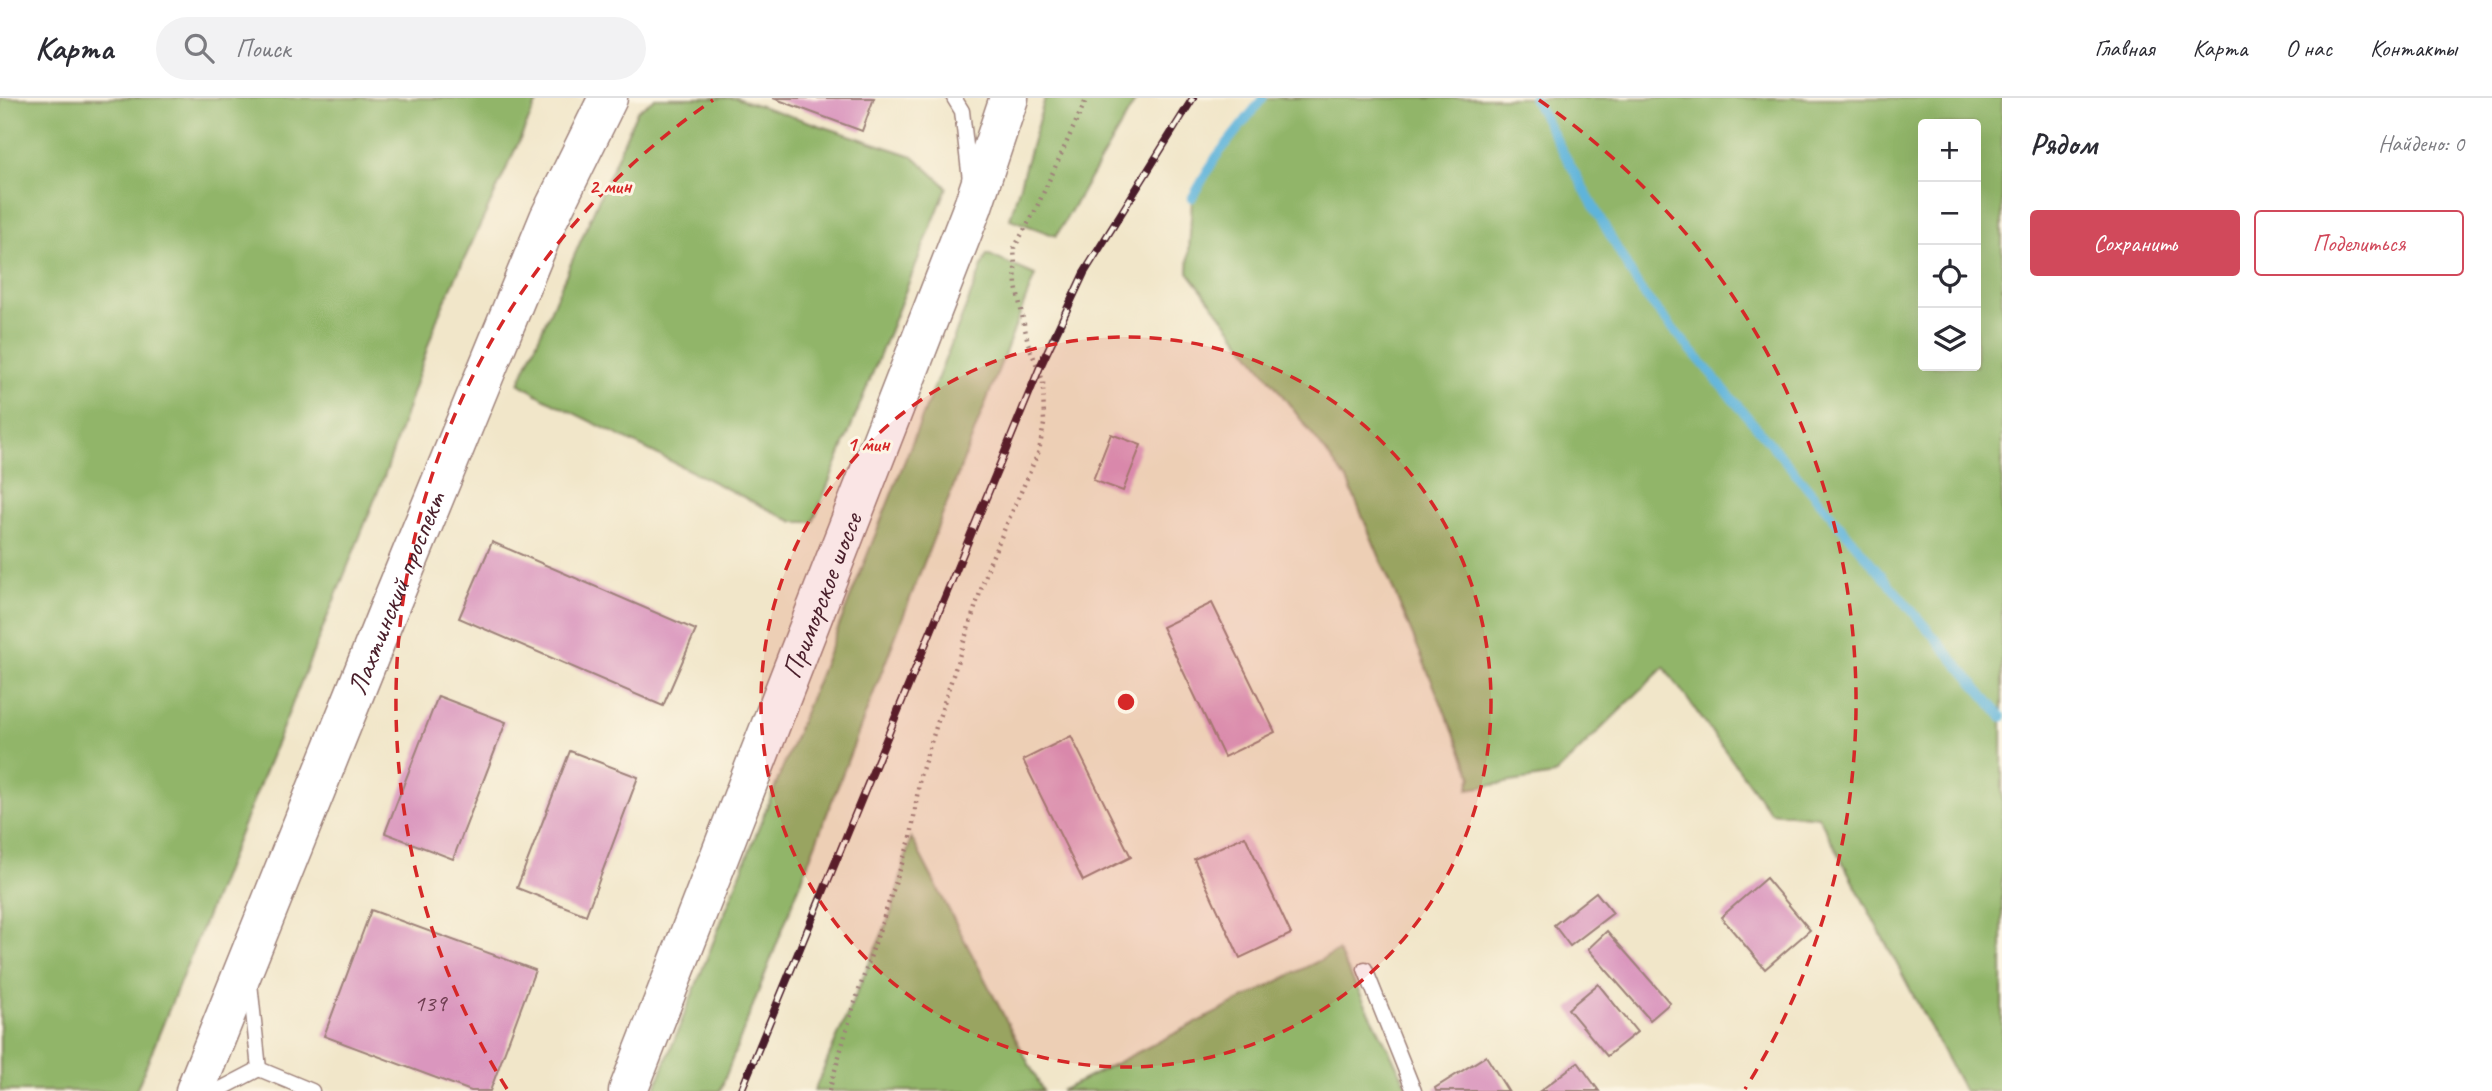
<!DOCTYPE html>
<html lang="ru">
<head>
<meta charset="utf-8">
<style>
	body { margin:0; font-family:Caveat,sans-serif; background:#f2f2f3; color:#2b2b33 }
	.controls { position:absolute; right:21px; top:21px; display:grid; overflow:hidden; border-radius:7px; box-shadow:0 7px 28px #0002 }
	.controls button { width:63px; height:63px; display:grid; place-items:center; padding:0; border:0; border-bottom:2px solid #e1e1e2; background:#fff; color:#2b2b33; font:35px sans-serif }
	.list { margin:0; padding:0; list-style:none }
	h2 { display:flex; justify-content:space-between; align-items:center; height:91px; margin:0; padding:0 28px; font-size:30px }
	h2 small { font-size:23px; font-weight:400; color:#7c7c81 }
	.actions { display:flex; gap:14px; padding:21px 28px }
	.actions a { flex:1; padding:16px 0; border:2px solid #d1495b; border-radius:7px; text-align:center; font-size:24px; color:#d1495b }
	.actions .main { background:#d1495b; color:#fff }
	.icon { flex:none; width:38px; height:38px; fill:none; stroke:currentColor; stroke-width:2; stroke-linecap:round; stroke-linejoin:round }
	.map { position:relative; flex:none; width:2002px; height:993px; overflow:hidden }
	header { display:flex; align-items:center; gap:42px; box-sizing:border-box; height:98px; padding:0 35px; background:#fff; border-bottom:2px solid #e1e1e2 }
	header strong { font-size:33px }
	nav { display:flex; gap:38px; margin-inline-start:auto; font-size:24px }
	.search { width:490px; height:63px; background:#f2f2f3; display:flex; align-items:center; gap:18px; box-sizing:border-box; padding:0 24px; border-radius:38px; color:#7c7c81; font-size:26px }
	main { display:flex }
	aside { flex:1; background:#fff }
	.map>svg:first-child { display:block }
	.forest { fill:#91b569; stroke:#6e6a4a; stroke-width:2; fill-rule:evenodd }
	.lines { fill:none; stroke-linecap:round; stroke-linejoin:round }
	.stream { stroke:#5eb4da; stroke-width:9 }
	.building { fill:#da96be }
	.service-casing { stroke:#9e827a; stroke-width:17 }
	.primary-casing { stroke:#9e827a; stroke-width:41 }
	.path { stroke:#9e827a; stroke-width:4.5; stroke-dasharray:2 5; stroke-linecap:butt }
	.service { stroke:#fff; stroke-width:14 }
	.primary { stroke:#fff; stroke-width:38 }
	.rail-casing { stroke:#4a1f2b; stroke-width:8 }
	.rail { stroke:#fcf5e5; stroke-width:5; stroke-dasharray:16; stroke-linecap:butt }
	.ring { fill:none; stroke:#d62828; stroke-width:3.5; stroke-dasharray:12 9 }
	.labels { text-anchor:middle; dominant-baseline:central; stroke-width:6; stroke-linejoin:round; paint-order:stroke }
	.number-label { font-size:24px; fill:#6e3d50 }
	.street-label { font-size:28px; fill:#4a1f2b; stroke:#fcf5e5 }
	.centre { fill:#d62828; stroke:#fcf5e5; stroke-width:3.5 }
	.ring-label { font-size:21px; text-anchor:middle; font-weight:bold; fill:#d62828; stroke:#fcf5e5; stroke-width:6; stroke-linejoin:round; paint-order:stroke }
</style>
</head>
<body>
<header>
<strong>Карта</strong>
<div class="search"><svg class="icon" aria-label="search" viewBox="0 0 24 24"><circle cx="10" cy="10" r="6"/><path d="M15 15l6 6"/></svg>Поиск</div>
<nav><a>Главная</a><a>Карта</a><a>О нас</a><a>Контакты</a></nav>
</header>
<main>
<div class="map">
<svg width="2002" height="993" viewBox="0 0 2002 993">
	<rect width="100%" height="100%" fill="#fcf5e5"/>
	<filter id="ink" filterUnits="userSpaceOnUse"><feTurbulence type="fractalNoise" baseFrequency=".0143" numOctaves="2"/><feDisplacementMap in="SourceGraphic" scale="14" xChannelSelector="R" yChannelSelector="G"/><feConvolveMatrix kernelMatrix="1 2 1 2 8 2 1 2 1" color-interpolation-filters="sRGB"/></filter>
	<filter id="wash" filterUnits="userSpaceOnUse"><feTurbulence type="fractalNoise" baseFrequency=".00686" numOctaves="4" result="noise"/><feDisplacementMap in="SourceGraphic" scale="28" xChannelSelector="R" yChannelSelector="G"/><feGaussianBlur stdDeviation="1.57" result="paint"/><feColorMatrix in="noise" values="0 0 0 0 0 0 0 0 0 0 0 0 0 0 0 0 0 1.4 0 .05"/><feComposite in="paint" operator="in"/></filter>
	<g filter="url(#wash)">
		<rect width="100%" height="100%" fill="#f1e6c9"/>
		<!-- forest -->
		<g class="forest">
			<path d="M 0,0 L 539,0 L 438,218 L 387,371 L 136,993 L 0,993 Z"/>
			<path d="M 655,0 L 736,0 L 913,58 L 947,89 L 813,424 L 794,424 L 543,300 L 519,285 L 637,13 Z"/>
			<path d="M 1045,0 L 1137,0 L 1056,138 L 1010,121 Z"/>
			<path d="M 1263,0 L 2002,0 L 2002,993 L 1964,993 L 1819,719 L 1770,714 L 1664,569 L 1554,677 L 1468,691 L 1472,678 L 1347,382 L 1188,174 L 1192,100 L 1216,59 ZM 1923,26 L 1976,26 L 1976,268 L 1923,268 Z"/>
			<path d="M 987,156 L 1035,177 L 720,993 L 654,993 Z"/>
			<path d="M 911,739 L 1043,993 L 814,993 L 892,813 Z"/>
			<path d="M 1338,853 L 1410,993 L 1061,993 Z"/>
		</g>
		<g class="lines">
			<!-- stream -->
			<g class="stream">
				<path d="M 1533,0 L 1641,193 L 2002,619"/>
				<path d="M 1192,100 L 1216,59 L 1263,0"/>
			</g>
		</g>
		<g id="blocks">
			<!-- building -->
			<g class="building">
				<path d="M 773,0 L 874,0 L 862,33 Z"/>
				<path d="M 1111,336 L 1141,347 L 1123,393 L 1093,382 Z"/>
				<path d="M 492,444 L 696,532 L 663,608 L 459,520 Z"/>
				<path d="M 1212,505 L 1275,634 L 1224,659 L 1162,529 Z"/>
				<path d="M 438,598 L 506,624 L 453,761 L 385,735 Z"/>
				<path d="M 1071,638 L 1131,759 L 1083,783 L 1023,662 Z"/>
				<path d="M 570,653 L 638,679 L 586,817 L 517,790 Z"/>
				<path d="M 1245,738 L 1291,836 L 1240,860 L 1194,761 Z"/>
				<path d="M 1766,780 L 1810,832 L 1765,871 L 1721,819 Z"/>
				<path d="M 1596,794 L 1613,815 L 1570,848 L 1554,827 Z"/>
				<path d="M 371,812 L 535,872 L 490,993 L 471,993 L 324,938 Z"/>
				<path d="M 1607,833 L 1670,905 L 1650,922 L 1588,851 Z"/>
				<path d="M 1598,886 L 1637,934 L 1607,958 L 1568,911 Z"/>
				<path d="M 1486,958 L 1508,993 L 1436,993 L 1435,990 Z"/>
				<path d="M 1578,964 L 1599,993 L 1540,993 Z"/>
			</g>
		</g>
	</g>
	<g filter="url(#ink)">
		<use href="#blocks" fill-opacity="0" stroke="#9e827a" stroke-width="2"/>
		<g class="lines">
			<!-- service casing -->
			<g class="service-casing">
				<g id="service">
					<path d="M 954,0 L 962,13 L 970,82"/>
					<path d="M 1365,871 L 1414,993"/>
					<path d="M 250,885 L 259,971"/>
					<path d="M 259,971 L 312,993"/>
					<path d="M 217,993 L 259,971"/>
				</g>
			</g>
			<!-- primary casing -->
			<g class="primary-casing">
				<g id="primary">
					<path id="s1" d="M 195,993 L 387,515 L 549,120 L 608,0"/>
					<path id="s2" d="M 628,993 L 973,108 L 1009,0"/>
				</g>
			</g>
			<!-- path -->
			<path class="path" d="M 829,993 L 853,910 L 911,739 L 920,678 L 990,464 L 1039,353 L 1044,326 L 1043,283 L 1028,245 L 1016,188 L 1014,150 L 1035,113 L 1087,0"/>
			<!-- service -->
			<use href="#service" class="service"/>
			<!-- primary -->
			<use href="#primary" class="primary"/>
			<!-- rail casing -->
			<g class="rail-casing">
				<path id="rail" d="M 741,993 L 1040,269 L 1084,175 L 1193,0"/>
			</g>
			<!-- rail -->
			<use href="#rail" class="rail"/>
		</g>
	</g>
	<!-- distance rings -->
	<circle cx="1126" cy="604" r="365" fill="#d62828" fill-opacity=".12"/>
	<g class="ring">
		<circle cx="1126" cy="604" r="365"/>
		<path d="M507 991A730 730 0 0 1 713 2M1539 2A730 730 0 0 1 1745 991"/>
	</g>
	<g class="labels">
		<!-- number labels -->
		<g class="number-label">
			<text x="430" y="905">139</text>
		</g>
		<!-- street labels -->
		<g class="street-label">
			<text stroke="none"><textPath href="#s1" startOffset="537">Лахтинский проспект</textPath></text>
			<text stroke="none"><textPath href="#s2" startOffset="532">Приморское шоссе</textPath></text>
		</g>
	</g>
	<circle cx="1126" cy="604" r="10" class="centre"/>
	<g class="ring-label">
		<text x="610" y="95">2 мин</text>
		<text x="868" y="353">1 мин</text>
	</g>
</svg>
<div class="controls">
<button>+</button>
<button>−</button>
<button><svg class="icon" aria-label="locate" viewBox="0 0 24 24"><circle cx="12" cy="12" r="6"/><path d="M12 2v4M12 18v4M2 12h4M18 12h4"/></svg></button>
<button><svg class="icon" aria-label="layers" viewBox="0 0 24 24"><path d="M12 4l9 5-9 5-9-5zM3 14l9 5 9-5"/></svg></button>
</div>
</div>
<aside>
<h2>Рядом<small>Найдено: 0</small></h2>
<ul class="list">
</ul>
<div class="actions"><a class="main">Сохранить</a><a>Поделиться</a></div>
</aside>
</main>
</body>
</html>
